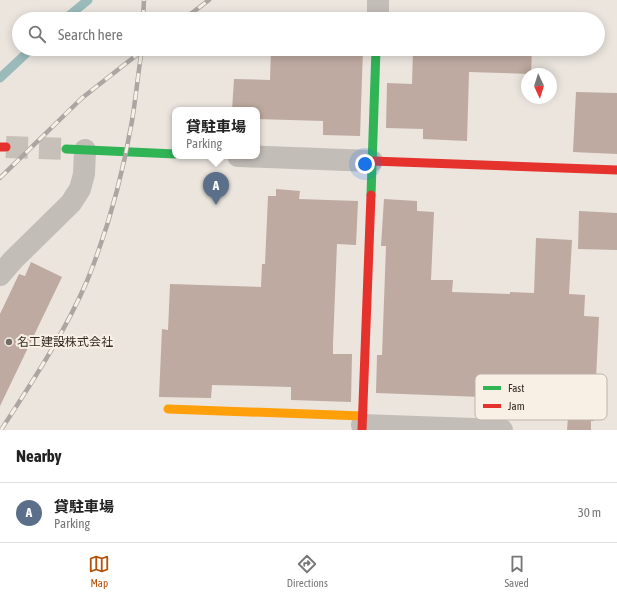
<!DOCTYPE html>
<html lang="en">
<head>
<meta charset="utf-8">
<style>
	body { margin:0; font-family:"Asap Condensed","Noto Sans JP",sans-serif; background:#f2f2f2; color:#222 }
	.compass { position:absolute; left:521px; top:68px; width:36px; height:36px; border-radius:50%; background:#fff; box-shadow:0 2px 10px #0003; rotate:176deg }
	.you { position:absolute; left:365px; top:164px; width:14px; height:14px; margin:-10px; border:3px solid #fff; border-radius:50%; background:#1a73e8; box-shadow:0 0 0 6px #1a73e833 }
	.badge { display:grid; place-items:center; width:26px; height:26px; border-radius:50%; background:#b45309; color:#fff; font-size:13px; font-weight:700 }
	.pin { position:absolute; translate:-50% -33px; filter:drop-shadow(0 1px 2px #0008) }
	.pin::after { content:''; position:absolute; top:21px; width:14px; height:12px; background:inherit; clip-path:polygon(0 0,100% 0,50% 100%) }
	.popup { position:absolute; left:172px; top:107px; width:88px; height:52px; box-sizing:border-box; display:grid; place-content:center; border-radius:8px; background:#fff; filter:drop-shadow(0 1px 3px #0005); font-size:13px; white-space:nowrap; color:#767676 }
	.popup b { font-size:15px; color:#222 }
	.popup::after { content:''; position:absolute; left:50%; top:100%; margin-left:-8px; border:8px solid transparent; border-top-color:#fff }
	.list { margin:0; padding:0; list-style:none }
	h2 { display:flex; justify-content:space-between; align-items:center; height:52px; margin:0; padding:0 16px; font-size:17px }
	h2 small { font-size:13px; font-weight:400; color:#767676 }
	.list li { display:grid; grid-template-columns:26px 1fr auto; gap:12px; align-items:center; box-sizing:border-box; height:60px; padding:0 16px; border-top:1px solid #e0e0e0 }
	.list b { display:block; font-size:15px; white-space:nowrap }
	.list p { margin:0; font-size:13px; white-space:nowrap; color:#767676 }
	.list em { font-size:13px; font-style:normal; color:#767676 }
	.icon { flex:none; width:22px; height:22px; fill:none; stroke:currentColor; stroke-width:2; stroke-linecap:round; stroke-linejoin:round }
	.map { position:relative; flex:none; width:617px; height:430px; overflow:hidden }
	.search { position:absolute; background:#fff; box-shadow:0 2px 10px #0003; left:12px; right:12px; top:12px; height:44px; display:flex; align-items:center; gap:10px; box-sizing:border-box; padding:0 14px; border-radius:22px; color:#767676; font-size:15px }
	.sheet { height:112px; background:#fff }
	nav { display:flex; justify-content:space-around; align-items:center; box-sizing:border-box; height:56px; border-top:1px solid #e0e0e0; background:#fff; font-size:11px; color:#767676 }
	nav a { display:grid; justify-items:center; gap:2px }
	nav .on { color:#b45309 }
	.map>svg:first-child { display:block }
	.lines { fill:none; stroke-linecap:round; stroke-linejoin:round }
	.stream { stroke:#9bbbbb; stroke-width:9 }
	.building { fill:#beaaa0 }
	.secondary-tunnel { stroke:#c6c0b9; stroke-width:22; stroke-dasharray:22 11; stroke-linecap:butt }
	.street { stroke:#c3bdb8; stroke-width:22 }
	.fast { stroke:#30b455; stroke-width:9 }
	.slow { stroke:#ff9f0a; stroke-width:9 }
	.jam { stroke:#e5322d; stroke-width:9 }
	.rail-casing { stroke:#aba6a2; stroke-width:4.5 }
	.rail { stroke:#f8efe5; stroke-width:3; stroke-dasharray:9; stroke-linecap:butt }
	.poi-dot { fill:#746c66; stroke:#f8efe5; stroke-width:1.5 }
	.labels { text-anchor:middle; dominant-baseline:central; stroke-width:4; stroke-linejoin:round; paint-order:stroke }
	.poi-label { font-size:12px; fill:#342b26; stroke:#f8efe5; text-anchor:start }
	.key { fill:#f8efe5; stroke:#bdb4ac; stroke-width:1 }
	.key-label { font-size:11px; fill:#342b26 }
</style>
</head>
<body>
<div class="map">
<svg width="617" height="430" viewBox="0 0 617 430">
	<rect width="100%" height="100%" fill="#ebe5de"/>
	<g class="lines">
		<!-- stream -->
		<g class="stream">
			<path d="M 65,19 L 88,0"/>
			<path d="M 0,78 L 31,49"/>
		</g>
	</g>
	<!-- building -->
	<g class="building">
		<path d="M 316,17 L 363,18 L 363,19 L 316,19 Z"/>
		<path d="M 271,49 L 363,49 L 360,136 L 323,135 L 323,121 L 257,119 L 257,110 L 232,110 L 234,79 L 270,80 Z"/>
		<path d="M 413,49 L 532,49 L 531,74 L 469,72 L 467,141 L 423,139 L 423,129 L 386,128 L 387,83 L 412,84 Z"/>
		<path d="M 576,92 L 617,93 L 617,154 L 573,152 Z"/>
		<path d="M 276,189 L 300,191 L 299,199 L 358,201 L 356,245 L 337,244 L 333,344 L 333,354 L 352,354 L 351,402 L 291,400 L 291,387 L 212,385 L 211,398 L 159,397 L 162,329 L 168,330 L 170,284 L 261,287 L 262,264 L 265,264 L 268,196 L 276,196 Z"/>
		<path d="M 384,199 L 417,201 L 417,211 L 434,212 L 431,280 L 453,280 L 452,292 L 510,294 L 510,292 L 534,293 L 536,238 L 572,240 L 569,294 L 585,295 L 584,316 L 599,317 L 594,421 L 591,421 L 591,430 L 567,430 L 568,417 L 535,416 L 535,402 L 508,401 L 508,398 L 376,393 L 377,355 L 382,355 L 386,246 L 381,246 Z"/>
		<path d="M 579,211 L 617,213 L 617,250 L 578,249 Z"/>
		<path d="M 31,262 L 62,277 L 0,406 L 0,314 L 19,274 L 25,276 Z"/>
	</g>
	<g class="lines">
		<!-- secondary-tunnel -->
		<path class="secondary-tunnel" d="M 6,147 L 66,149"/>
		<!-- street -->
		<g class="street">
			<path d="M 378,19 L 378,0"/>
			<path d="M 238,156 L 372,161"/>
			<path d="M 0,275 L 13,260 L 71,203 L 80,189 L 84,174 L 85,150"/>
			<path d="M 362,425 L 502,430"/>
		</g>
		<!-- fast -->
		<g class="fast">
			<path d="M 66,149 L 175,154"/>
			<path d="M 371,195 L 376,49"/>
		</g>
		<!-- slow -->
		<path class="slow" d="M 168,409 L 363,416"/>
		<!-- jam -->
		<g class="jam">
			<path d="M 0,147 L 6,147"/>
			<path d="M 372,161 L 617,170"/>
			<path d="M 362,430 L 371,195"/>
		</g>
		<!-- rail casing -->
		<g class="rail-casing">
			<g id="rail">
				<path d="M 143,19 L 144,0"/>
				<path d="M 184,19 L 209,0"/>
				<path d="M 0,178 L 82,98 L 143,50"/>
				<path d="M 1,430 C 32,382 64,334 87,281 C 107,232 123,173 132,121 C 136,97 138,73 142,49"/>
			</g>
		</g>
		<!-- rail -->
		<use href="#rail" class="rail"/>
	</g>
	<!-- markers -->
	<circle class="poi-dot" cx="9" cy="342" r="4"/>
	<g class="labels">
		<!-- poi labels -->
		<g class="poi-label">
			<text x="17" y="342">名工建設株式会社</text>
		</g>
	</g>
	<!-- legend -->
	<rect x="475" y="374" width="132" height="46" rx="6" class="key"/>
	<rect x="483" y="386" width="18" height="4" fill="#30b455"/>
	<rect x="483" y="404" width="18" height="4" fill="#e5322d"/>
	<g class="key-label">
		<text x="508" y="392">Fast</text>
		<text x="508" y="410">Jam</text>
	</g>
</svg>
<svg class="compass" viewBox="-18 -18 36 36"><path d="M0-13l5 13h-10z" fill="#e53935"/><path d="M0 13l5-13h-10z" fill="#767676"/></svg>
<div class="you"></div>
<div class="pin badge" style="left:216px;top:205px;background:#5c6f8a">A</div>
<div class="popup"><b>貸駐車場</b>Parking</div>
<div class="search"><svg class="icon" aria-label="search" viewBox="0 0 24 24"><circle cx="10" cy="10" r="6"/><path d="M15 15l6 6"/></svg>Search here</div>
</div>
<section class="sheet">
<h2>Nearby<small></small></h2>
<ul class="list">
<li><span class="badge" style="background:#5c6f8a">A</span><div><b>貸駐車場</b><p>Parking</p></div><em>30 m</em></li>
</ul>
</section>
<nav>
<a class="on"><svg class="icon" aria-label="map" viewBox="0 0 24 24"><path d="M3 6l6-2 6 2 6-2v14l-6 2-6-2-6 2zM9 4v14M15 6v14"/></svg>Map</a>
<a><svg class="icon" aria-label="directions" viewBox="0 0 24 24"><path d="M12 3l9 9-9 9-9-9zM9 14v-3h6M13 9l2 2-2 2"/></svg>Directions</a>
<a><svg class="icon" aria-label="saved" viewBox="0 0 24 24"><path d="M7 4h10v16l-5-4-5 4z"/></svg>Saved</a>
</nav>
</body>
</html>
